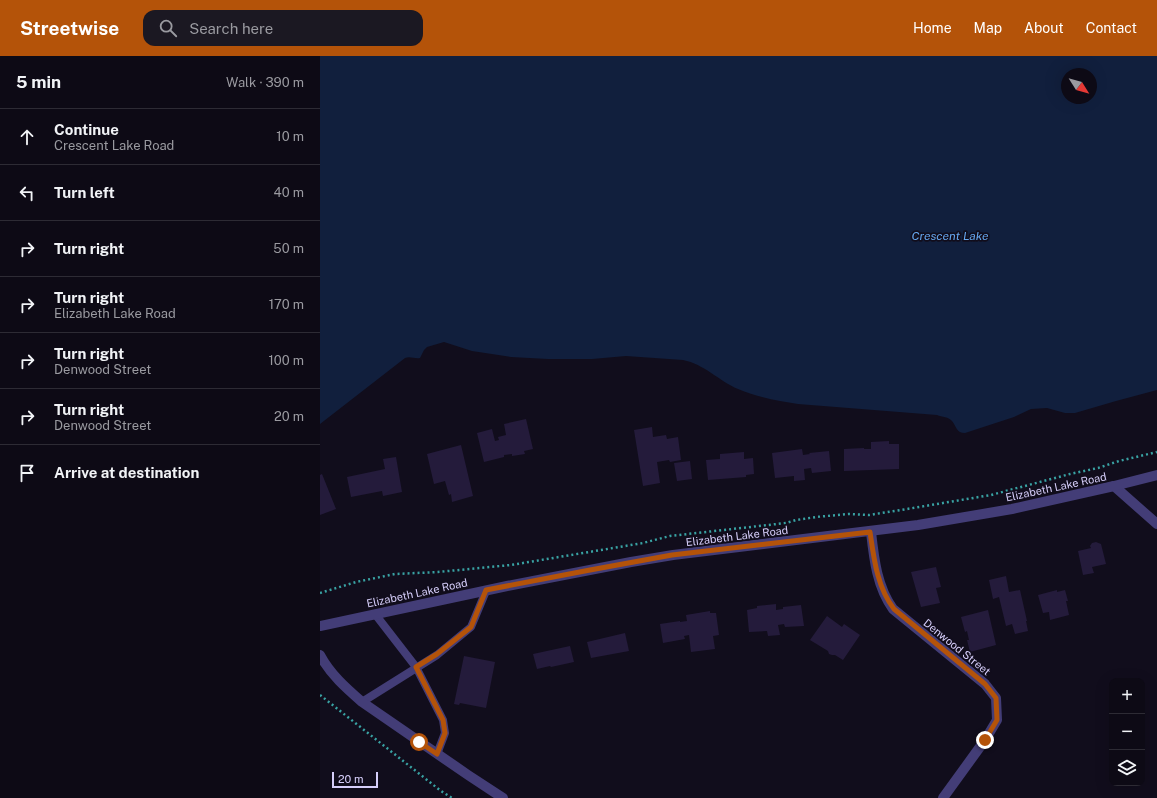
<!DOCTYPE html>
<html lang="en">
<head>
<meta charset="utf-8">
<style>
	body { margin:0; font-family:"Public Sans",sans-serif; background:#1b1822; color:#f1f3f6 }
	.controls { position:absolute; right:12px; bottom:12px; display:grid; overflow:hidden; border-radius:8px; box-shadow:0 4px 16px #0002 }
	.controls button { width:36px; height:36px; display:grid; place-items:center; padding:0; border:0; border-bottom:1px solid #2d2b34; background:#0d0a15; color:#f1f3f6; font:20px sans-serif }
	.compass { position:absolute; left:741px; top:12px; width:36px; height:36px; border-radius:50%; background:#0d0a15; box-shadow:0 4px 16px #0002; rotate:127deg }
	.scale { position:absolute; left:12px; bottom:10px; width:46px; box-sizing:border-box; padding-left:4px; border:2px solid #d6cefa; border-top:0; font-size:11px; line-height:14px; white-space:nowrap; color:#d6cefa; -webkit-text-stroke:3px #110d1c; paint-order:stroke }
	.stop { position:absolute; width:12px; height:12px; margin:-9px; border:3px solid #b45309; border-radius:50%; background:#fff }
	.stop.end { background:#b45309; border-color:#fff; box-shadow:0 1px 4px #0008 }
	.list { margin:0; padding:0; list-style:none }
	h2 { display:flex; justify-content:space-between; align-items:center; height:52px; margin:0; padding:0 16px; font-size:17px }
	h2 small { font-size:13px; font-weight:400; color:#9a9aa0 }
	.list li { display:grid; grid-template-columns:26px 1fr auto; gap:12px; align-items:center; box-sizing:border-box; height:56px; padding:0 16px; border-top:1px solid #2d2b34 }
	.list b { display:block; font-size:15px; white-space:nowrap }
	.list p { margin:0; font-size:13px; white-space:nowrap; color:#9a9aa0 }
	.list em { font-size:13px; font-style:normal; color:#9a9aa0 }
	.icon { flex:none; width:22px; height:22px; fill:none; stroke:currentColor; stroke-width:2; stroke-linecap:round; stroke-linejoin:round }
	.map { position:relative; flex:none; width:837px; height:742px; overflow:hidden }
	header { display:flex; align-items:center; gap:24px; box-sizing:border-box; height:56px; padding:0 20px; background:#b45309; color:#fff }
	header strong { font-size:19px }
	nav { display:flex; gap:22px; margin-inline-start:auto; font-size:14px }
	.search { width:280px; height:36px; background:#1b1822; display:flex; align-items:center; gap:10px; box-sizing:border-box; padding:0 14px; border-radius:12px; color:#9a9aa0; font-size:15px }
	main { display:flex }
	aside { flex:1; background:#0d0a15 }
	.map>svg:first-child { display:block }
	.water { fill:#111f3d; fill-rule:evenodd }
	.building { fill:#241b3b }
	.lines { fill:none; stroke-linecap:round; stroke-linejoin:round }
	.path { stroke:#39a2a3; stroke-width:2.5; stroke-dasharray:2 3; stroke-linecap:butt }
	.service { stroke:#433d77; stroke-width:8 }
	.minor { stroke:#433d77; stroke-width:10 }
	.tertiary { stroke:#433d77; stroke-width:10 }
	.route { stroke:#b45309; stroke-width:5 }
	.labels { text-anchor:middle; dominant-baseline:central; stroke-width:3.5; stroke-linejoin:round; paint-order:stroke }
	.street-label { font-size:11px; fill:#d6cefa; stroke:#110d1c }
	.water-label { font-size:12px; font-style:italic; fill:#66a7f0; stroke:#110d1c }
</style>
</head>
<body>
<header>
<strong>Streetwise</strong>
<div class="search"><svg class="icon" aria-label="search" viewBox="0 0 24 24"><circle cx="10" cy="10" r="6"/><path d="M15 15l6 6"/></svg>Search here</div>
<nav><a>Home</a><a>Map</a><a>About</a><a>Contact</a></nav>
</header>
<main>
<aside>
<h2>5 min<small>Walk · 390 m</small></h2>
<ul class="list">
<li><svg class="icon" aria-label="ahead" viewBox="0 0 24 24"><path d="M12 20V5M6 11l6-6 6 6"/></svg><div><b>Continue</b><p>Crescent Lake Road</p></div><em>10 m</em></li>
<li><svg class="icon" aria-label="left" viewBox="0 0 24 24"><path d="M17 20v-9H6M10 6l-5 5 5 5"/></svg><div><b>Turn left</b></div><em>40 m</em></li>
<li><svg class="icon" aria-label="right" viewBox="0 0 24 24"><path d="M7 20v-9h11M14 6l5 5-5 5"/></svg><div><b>Turn right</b></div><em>50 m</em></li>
<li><svg class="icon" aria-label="right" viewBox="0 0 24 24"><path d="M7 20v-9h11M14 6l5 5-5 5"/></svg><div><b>Turn right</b><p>Elizabeth Lake Road</p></div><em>170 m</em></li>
<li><svg class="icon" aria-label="right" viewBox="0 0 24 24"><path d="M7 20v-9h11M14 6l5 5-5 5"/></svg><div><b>Turn right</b><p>Denwood Street</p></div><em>100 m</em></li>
<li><svg class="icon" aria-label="right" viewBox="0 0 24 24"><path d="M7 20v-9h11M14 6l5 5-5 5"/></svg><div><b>Turn right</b><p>Denwood Street</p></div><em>20 m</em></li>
<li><svg class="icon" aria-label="arrive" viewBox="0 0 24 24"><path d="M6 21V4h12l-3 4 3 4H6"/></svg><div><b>Arrive at destination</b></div></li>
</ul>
</aside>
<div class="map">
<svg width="837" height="742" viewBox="0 0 837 742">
	<rect width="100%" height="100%" fill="#110d1c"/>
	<!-- water -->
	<path class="water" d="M 0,0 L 837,0 L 837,334 L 796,345 L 755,357 L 745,357 L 727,352 L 711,353 L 694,361 L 645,377 C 636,377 637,371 632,365 C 629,361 622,361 617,359 L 478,348 C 458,345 437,341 418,333 C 399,325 384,308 363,304 L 306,300 L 272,303 L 228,303 L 191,301 L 152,295 L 124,286 L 107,291 L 104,294 L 100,302 C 95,303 90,300 85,302 L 0,368 ZM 747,18 L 771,18 L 771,42 L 747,42 Z"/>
	<!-- building -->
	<g class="building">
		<path d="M 206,363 L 213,393 L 204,395 L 205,398 L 192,400 L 192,398 L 184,399 L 184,401 L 164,406 L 157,377 L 172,373 L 175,385 L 179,384 L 178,381 L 186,379 L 184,368 Z"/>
		<path d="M 332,371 L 333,381 L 346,379 L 347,383 L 358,381 L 361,404 L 350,406 L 349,404 L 337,406 L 340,427 L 323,430 L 314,374 Z"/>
		<path d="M 569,385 L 569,388 L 579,388 L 579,413 L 524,415 L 524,393 L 544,392 L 544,393 L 551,393 L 551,386 Z"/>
		<path d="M 141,389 L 153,440 L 132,446 L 131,438 L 129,439 L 125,425 L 114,428 L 107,398 Z"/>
		<path d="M 482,393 L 483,399 L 490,398 L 489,397 L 509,395 L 511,415 L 492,417 L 491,412 L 484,413 L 485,424 L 474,425 L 474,420 L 455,422 L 452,397 Z"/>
		<path d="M 424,396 L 424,403 L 433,402 L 434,418 L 426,419 L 426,421 L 388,424 L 386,404 L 400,403 L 400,398 Z"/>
		<path d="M 76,401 L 82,436 L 63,440 L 62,435 L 31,441 L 27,421 L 65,413 L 63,403 Z"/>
		<path d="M 370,405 L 372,423 L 357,425 L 354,407 Z"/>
		<path d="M 2,418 L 16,453 L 0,459 L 0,419 Z"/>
		<path d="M 776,486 L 781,488 L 786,508 L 772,511 L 774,517 L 763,519 L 758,495 L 771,492 L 770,490 L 772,487 Z"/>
		<path d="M 616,511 L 621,531 L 616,532 L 620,547 L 601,551 L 591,516 Z"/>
		<path d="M 686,520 L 689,536 L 700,534 L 707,565 L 706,565 L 708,575 L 695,578 L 692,568 L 686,570 L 679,541 L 673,543 L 669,524 Z"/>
		<path d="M 737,534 L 737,536 L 745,534 L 748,545 L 746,545 L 749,559 L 730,564 L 729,556 L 723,557 L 718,539 Z"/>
		<path d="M 456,548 L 456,554 L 463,553 L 463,551 L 481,549 L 484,570 L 465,571 L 464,568 L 458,569 L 460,579 L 448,580 L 447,575 L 429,576 L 427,554 L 437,552 L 437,550 Z"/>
		<path d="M 668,554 L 676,589 L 650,596 L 647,584 L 649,584 L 647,575 L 645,576 L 641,561 Z"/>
		<path d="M 390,555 L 390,557 L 396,557 L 399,579 L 393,580 L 395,593 L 371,596 L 369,579 L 364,580 L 365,583 L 343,587 L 340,568 L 360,565 L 360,566 L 367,565 L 366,559 Z"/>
		<path d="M 507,560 L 522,571 L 524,568 L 540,579 L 523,604 L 515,599 L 512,599 L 509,598 L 508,595 L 490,584 Z"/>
		<path d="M 305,577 L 309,595 L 271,602 L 267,586 Z"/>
		<path d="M 250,590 L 254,606 L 231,611 L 230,610 L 217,613 L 213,598 Z"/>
		<path d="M 144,600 L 175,606 L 166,652 L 140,647 L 139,649 L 134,648 Z"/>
	</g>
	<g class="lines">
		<!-- path -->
		<g class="path">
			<path d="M 0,537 L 36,526 L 75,518 L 118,516 L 191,509 L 323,487 L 350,480 L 466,467 L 476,464 L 496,461 L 528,458 L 549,459 L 581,454 L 671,439 L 750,418 L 778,412 L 799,405 L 837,396"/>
			<path d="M 0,639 L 121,735 L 132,742"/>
		</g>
		<!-- service -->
		<g class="service">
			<path d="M 55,558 L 96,611 L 123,664 L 125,677 L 117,698"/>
			<path d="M 42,646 L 117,599 L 151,571 L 166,535"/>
		</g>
		<!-- minor -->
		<g class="minor">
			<path d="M 794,430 L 837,468"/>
			<path d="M 551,476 C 554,503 557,531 573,553 L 665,628 L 676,642 L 677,664 L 665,684 L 623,742"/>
		</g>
		<!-- tertiary -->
		<g class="tertiary">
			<path d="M 0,570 L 187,530 L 311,506 L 353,499 L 598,469 L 692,453 L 794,430 L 837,419"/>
			<path d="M 0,599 C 10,618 26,632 42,646 L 148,719 L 183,742"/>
		</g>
	</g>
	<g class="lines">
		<!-- route -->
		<path class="route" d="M 99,686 L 117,698 L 125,677 L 123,664 L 96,611 L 117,598 L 151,571 L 166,534 L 270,514 L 352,499 L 550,476 C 554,503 557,531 574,553 L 665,628 L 676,642 L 677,664 L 665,684"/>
	</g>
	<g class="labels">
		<!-- street labels -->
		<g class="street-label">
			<text transform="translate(736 431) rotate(-12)">Elizabeth Lake Road</text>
			<text transform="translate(417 480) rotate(-7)">Elizabeth Lake Road</text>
			<text transform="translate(97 537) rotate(-12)">Elizabeth Lake Road</text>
			<text transform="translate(637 591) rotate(39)">Denwood Street</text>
		</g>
		<!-- water labels -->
		<g class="water-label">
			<text x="630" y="180">Crescent Lake</text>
		</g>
	</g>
</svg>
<div class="controls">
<button>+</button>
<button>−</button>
<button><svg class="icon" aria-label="layers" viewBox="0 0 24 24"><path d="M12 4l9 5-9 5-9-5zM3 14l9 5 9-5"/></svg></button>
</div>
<svg class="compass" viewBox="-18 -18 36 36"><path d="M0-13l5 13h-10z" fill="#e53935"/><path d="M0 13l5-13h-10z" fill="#9a9aa0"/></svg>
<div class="scale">20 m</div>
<div class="stop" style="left:99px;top:686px"></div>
<div class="stop end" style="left:665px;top:684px"></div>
</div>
</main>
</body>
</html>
